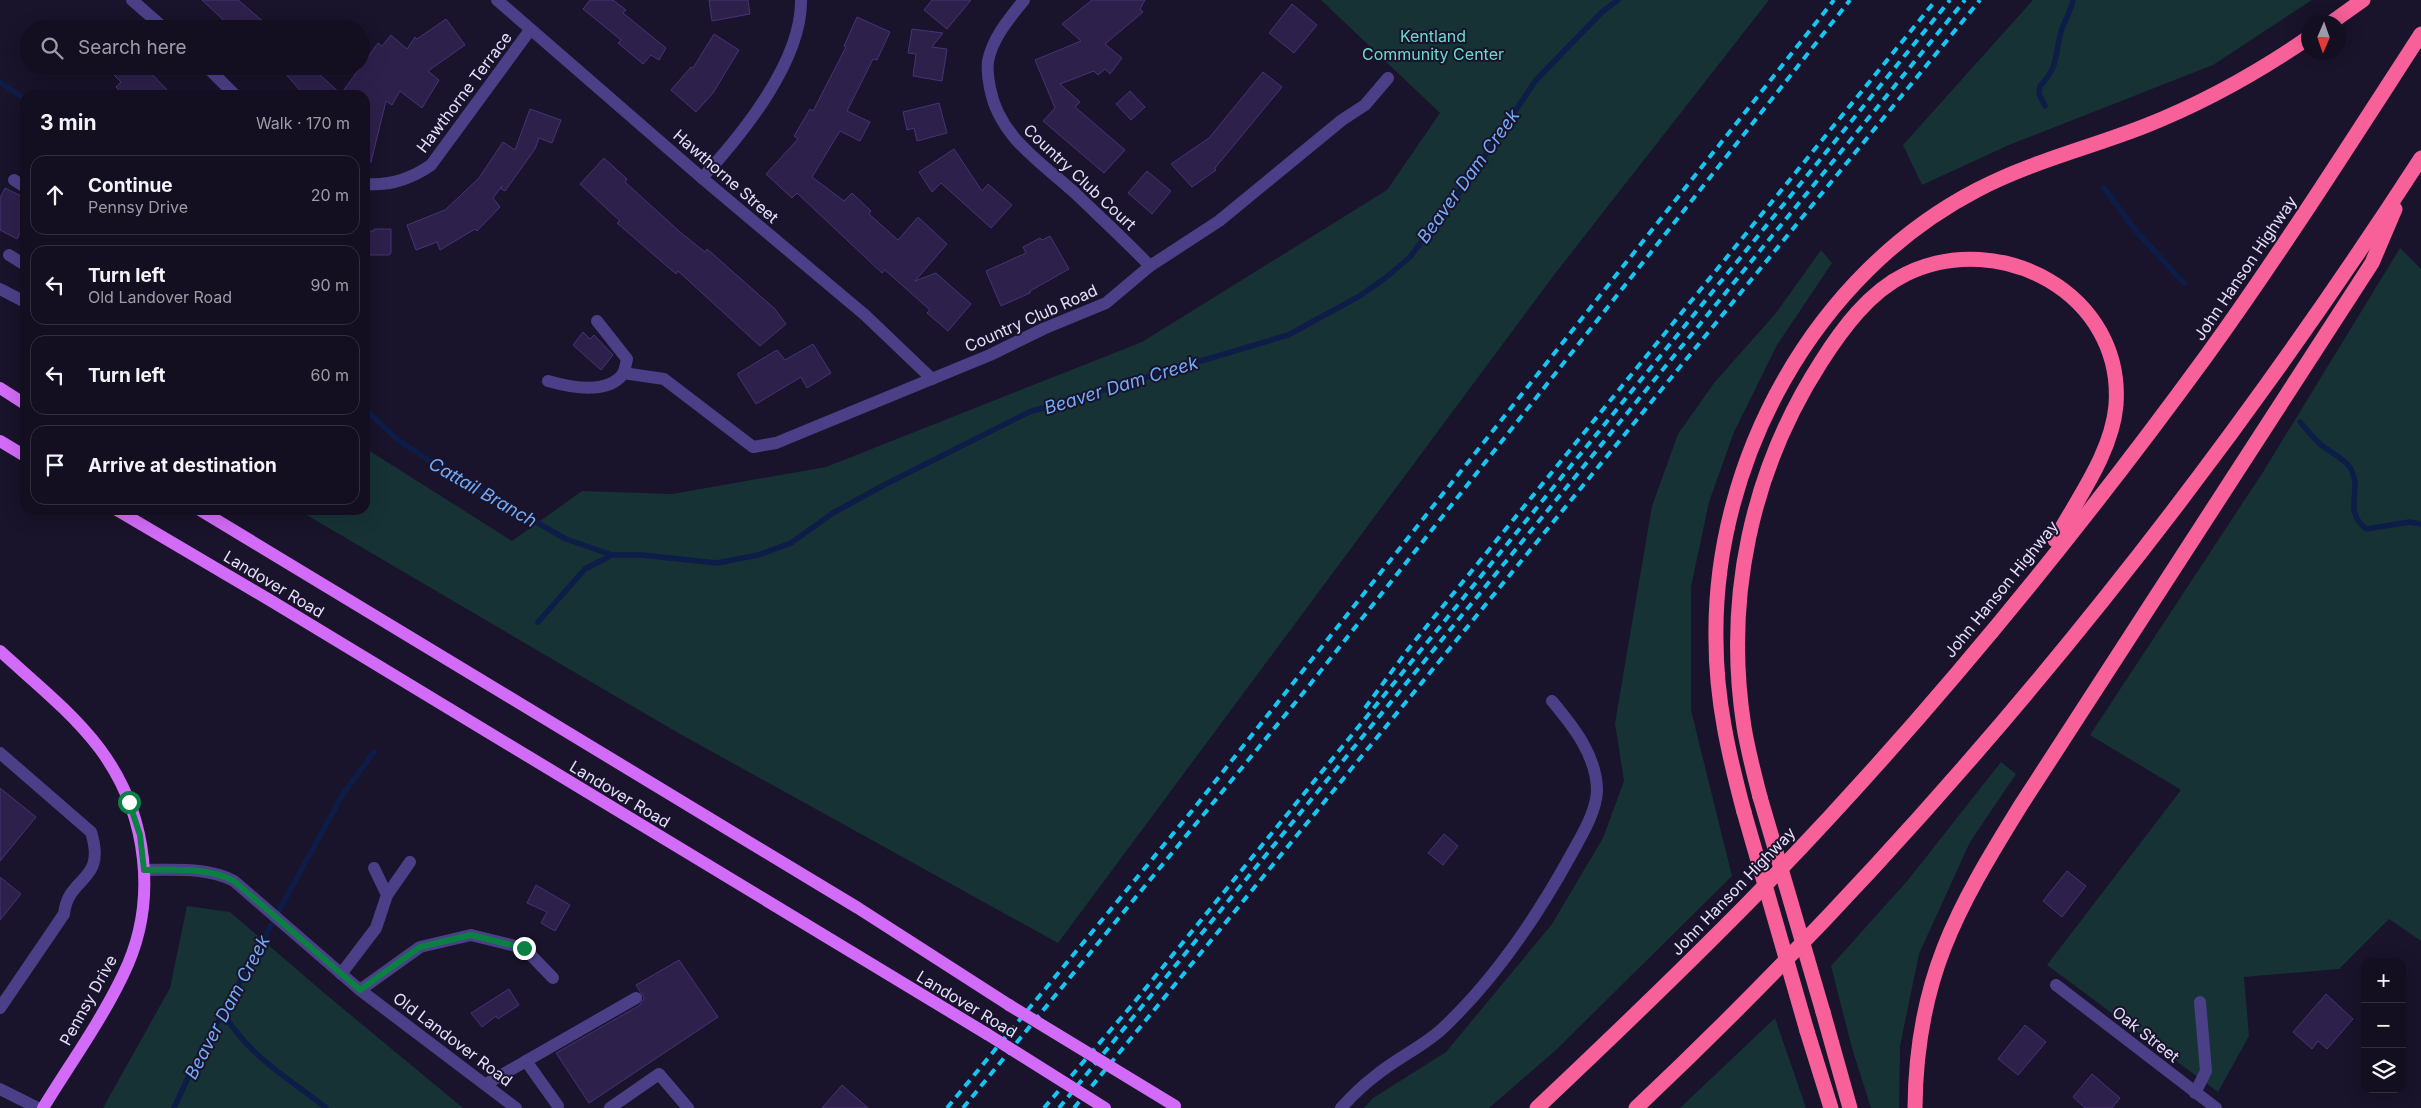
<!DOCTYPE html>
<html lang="en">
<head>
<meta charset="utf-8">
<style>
	body { margin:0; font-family:Inter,sans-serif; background:#1c1729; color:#f1f3f6 }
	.controls { position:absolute; right:15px; bottom:15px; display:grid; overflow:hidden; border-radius:10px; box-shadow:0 5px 20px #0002 }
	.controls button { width:45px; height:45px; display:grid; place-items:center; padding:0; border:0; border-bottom:1px solid #322e3e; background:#130e20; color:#f1f3f6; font:25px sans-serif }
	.compass { position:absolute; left:2301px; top:15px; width:45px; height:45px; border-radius:50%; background:#130e20; box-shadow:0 5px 20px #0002; rotate:182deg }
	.stop { position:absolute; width:15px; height:15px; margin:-11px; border:4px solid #0b8043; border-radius:50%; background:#fff }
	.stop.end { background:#0b8043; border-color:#fff; box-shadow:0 1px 5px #0008 }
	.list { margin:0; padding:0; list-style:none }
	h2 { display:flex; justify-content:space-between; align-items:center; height:65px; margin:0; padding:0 20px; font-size:21px }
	h2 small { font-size:16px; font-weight:400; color:#9d9ca5 }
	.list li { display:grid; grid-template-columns:32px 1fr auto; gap:15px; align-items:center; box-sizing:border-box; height:80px; margin:0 10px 10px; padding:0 10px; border:1px solid #322e3e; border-radius:15px }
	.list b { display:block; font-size:19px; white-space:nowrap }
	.list p { margin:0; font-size:16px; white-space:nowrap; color:#9d9ca5 }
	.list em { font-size:16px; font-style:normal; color:#9d9ca5 }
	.icon { flex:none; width:28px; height:28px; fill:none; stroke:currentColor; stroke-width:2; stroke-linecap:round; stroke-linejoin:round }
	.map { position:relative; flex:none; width:2421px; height:1108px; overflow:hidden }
	.search { position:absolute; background:#130e20; box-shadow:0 5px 20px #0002; left:20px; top:20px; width:350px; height:55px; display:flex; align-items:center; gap:12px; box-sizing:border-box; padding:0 18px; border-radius:28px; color:#9d9ca5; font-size:19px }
	.panel { position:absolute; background:#130e20; box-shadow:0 5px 20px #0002; left:20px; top:90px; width:350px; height:425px; border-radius:15px }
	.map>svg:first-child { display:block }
	.green { fill:#163235 }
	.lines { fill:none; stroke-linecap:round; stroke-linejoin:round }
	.stream { stroke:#0e1d48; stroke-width:5.5 }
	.building { fill:#2d204b; stroke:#473376 }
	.minor { stroke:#4b4087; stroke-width:12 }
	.major { stroke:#d26bf7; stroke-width:12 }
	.highway { stroke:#f76098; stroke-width:15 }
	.rail { stroke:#15c6f3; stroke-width:4; stroke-dasharray:8 6; stroke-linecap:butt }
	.major-bridge { stroke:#d26bf7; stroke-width:12 }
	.highway-bridge { stroke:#f76098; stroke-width:15 }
	.route { stroke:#0b8043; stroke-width:6 }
	.labels { text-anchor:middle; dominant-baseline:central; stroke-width:4; stroke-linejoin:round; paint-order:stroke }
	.park-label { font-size:16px; fill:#6cdbcb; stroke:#19132b }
	.street-label { font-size:16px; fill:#e5defd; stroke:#19132b }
	.water-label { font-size:18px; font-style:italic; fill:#72acf8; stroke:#19132b }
</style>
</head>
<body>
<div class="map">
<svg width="2421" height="1108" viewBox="0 0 2421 1108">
	<rect width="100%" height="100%" fill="#19132b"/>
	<!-- green -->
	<g class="green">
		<path d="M 1321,0 L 1769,0 L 1554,275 L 1058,943 L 680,734 L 298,510 L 365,510 L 365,448 L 512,541 L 582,491 L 672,494 L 826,467 L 1142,342 L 1387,190 L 1440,113 Z"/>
		<path d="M 2033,0 L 2312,0 L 2213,65 L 2009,145 L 1922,185 L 1903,145 Z"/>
		<path d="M 2400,248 L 2421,269 L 2421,941 L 2389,919 L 2339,969 L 2244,977 L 2249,1036 L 2218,1092 L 2047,965 L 2181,790 L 2090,735 L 2263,472 Z"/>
		<path d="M 1821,250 L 1832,263 L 1777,345 L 1734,432 L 1709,502 L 1691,587 L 1691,710 L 1732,876 L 1556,1050 L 1489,1108 L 1364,1108 L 1373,1098 L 1446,1052 L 1552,924 L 1603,838 L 1624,781 L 1615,723 L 1652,506 L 1678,434 L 1714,383 L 1776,313 Z"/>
		<path d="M 2001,762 L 2016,774 L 1970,842 L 1919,954 L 1900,1046 L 1899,1108 L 1871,1108 L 1852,1048 L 1831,966 L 1908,880 Z"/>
		<path d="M 187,906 L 230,912 L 323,992 L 463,1108 L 103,1108 L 170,988 Z"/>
		<path d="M 1775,1018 L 1806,1108 L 1680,1108 Z"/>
	</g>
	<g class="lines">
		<!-- stream -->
		<g class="stream">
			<path d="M 0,82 L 25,99"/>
			<path d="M 2045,106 L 2039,94 L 2040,86 C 2060,65 2054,54 2062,29 C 2065,19 2071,11 2073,0"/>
			<path d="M 2104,188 L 2136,231 L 2184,283"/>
			<path d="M 365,409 L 397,439 L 440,468 L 566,539 L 612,555"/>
			<path d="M 2300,422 C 2306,429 2312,436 2318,442 C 2328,452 2344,457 2351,469 C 2363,492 2342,509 2366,529 L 2410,522 L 2421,524"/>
			<path d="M 538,622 L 585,569 L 612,555 L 642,555 L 717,563 L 758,555 L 791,543 L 833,513 L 884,485 L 1029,412 L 1288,335 L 1358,297 L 1384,279 L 1410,257 L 1472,175 L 1536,80 L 1602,12 L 1618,0"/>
			<path d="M 223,1013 C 251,1058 286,1076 326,1108"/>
			<path d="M 174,1108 L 192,1069 L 343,794 L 374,752"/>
		</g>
	</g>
	<!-- building -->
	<g class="building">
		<path d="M 202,0 L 238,0 L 272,29 L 233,29 Z"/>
		<path d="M 590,0 L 613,0 L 626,10 L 623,13 L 666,48 L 659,60 L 651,55 L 643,64 L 618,43 L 621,40 L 583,9 Z"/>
		<path d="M 709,0 L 748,0 L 750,14 L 712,21 Z"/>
		<path d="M 932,0 L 971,0 L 947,29 L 924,10 Z"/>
		<path d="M 1092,0 L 1145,0 L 1140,9 L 1143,12 L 1105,44 L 1122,58 L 1110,74 L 1105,69 L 1098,75 L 1094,71 L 1060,84 L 1080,102 L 1075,107 L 1125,150 L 1104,173 L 1043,121 L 1055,108 L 1035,60 L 1081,41 L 1062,24 Z"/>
		<path d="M 1292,4 L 1317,25 L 1294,53 L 1269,33 Z"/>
		<path d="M 857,17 L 890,32 L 877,60 L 873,59 L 847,111 L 870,122 L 860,141 L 840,131 L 812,177 L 844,201 L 852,193 L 871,211 L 869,214 L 898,240 L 918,217 L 947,244 L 915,281 L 936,273 L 971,304 L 948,331 L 927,313 L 930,310 L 885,270 L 882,273 L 797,193 L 792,198 L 766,174 L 798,139 L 794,136 L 810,109 L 813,111 L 846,47 L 844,46 Z"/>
		<path d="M 446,19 L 465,45 L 428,71 L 439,80 L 422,108 L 400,91 L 392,105 L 386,101 L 371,162 L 365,162 L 365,95 L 304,95 L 279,66 L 310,66 L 341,94 L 378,43 L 382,46 L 391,35 L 407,49 L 415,37 L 417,39 Z"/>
		<path d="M 912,29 L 943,33 L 932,47 L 947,49 L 942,81 L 913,76 L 916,54 L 908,53 Z"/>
		<path d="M 714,34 L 739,50 L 713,93 L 696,112 L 671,90 L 691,67 L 693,68 Z"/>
		<path d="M 105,66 L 144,66 L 172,95 L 124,95 L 116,87 L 121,82 Z"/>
		<path d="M 1263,72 L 1282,87 L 1215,168 L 1216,170 L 1192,187 L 1171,164 L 1209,138 Z"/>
		<path d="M 1130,91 L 1145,107 L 1131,120 L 1116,104 Z"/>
		<path d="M 939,103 L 947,133 L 917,141 L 914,128 L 907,130 L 903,112 Z"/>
		<path d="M 530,109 L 561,120 L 552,143 L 539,138 L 535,149 L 505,191 L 501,189 L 502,186 L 493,198 L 500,207 L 477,231 L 475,229 L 440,250 L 437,242 L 416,250 L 407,225 L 445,210 L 479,178 L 503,142 L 515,150 Z"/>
		<path d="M 954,149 L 982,191 L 988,184 L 1012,205 L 991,228 L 941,183 L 932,192 L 919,172 Z"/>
		<path d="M 604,158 L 627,179 L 625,182 L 680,232 L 705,252 L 707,249 L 775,309 L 786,324 L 760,346 L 678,271 L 676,274 L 617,223 L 620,221 L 580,184 Z"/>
		<path d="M 1147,171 L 1171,191 L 1152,214 L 1128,193 Z"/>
		<path d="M 5,188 L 25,198 L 25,223 L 17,239 L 0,230 L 0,198 Z"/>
		<path d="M 374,229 L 391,229 L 391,253 L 389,255 L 365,255 L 365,231 L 374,231 Z"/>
		<path d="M 1050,236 L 1069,269 L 1030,291 L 1030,293 L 1001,306 L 986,271 L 1026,253 L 1023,247 L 1040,238 L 1042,240 Z"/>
		<path d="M 583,332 L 590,339 L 594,335 L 613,355 L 601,370 L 573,345 Z"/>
		<path d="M 813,344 L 831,373 L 807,388 L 801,377 L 756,404 L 737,374 L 777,350 L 785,360 Z"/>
		<path d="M 0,788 L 36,817 L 0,861 Z"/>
		<path d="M 1444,834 L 1458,846 L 1443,865 L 1428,853 Z"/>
		<path d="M 2067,871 L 2086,886 L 2062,917 L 2043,901 Z"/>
		<path d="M 0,877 L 21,894 L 0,920 Z"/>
		<path d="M 536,885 L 570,905 L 555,931 L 541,923 L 547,912 L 527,903 Z"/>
		<path d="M 679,960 L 718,1017 L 589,1103 L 556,1053 L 640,1005 L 644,998 L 636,985 Z"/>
		<path d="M 509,989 L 519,1005 L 498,1019 L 496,1016 L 482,1027 L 471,1013 Z"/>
		<path d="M 2326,994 L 2353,1019 L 2327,1049 L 2318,1041 L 2312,1049 L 2293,1032 Z"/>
		<path d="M 2025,1025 L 2046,1042 L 2018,1075 L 1998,1059 Z"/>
		<path d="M 2092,1074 L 2120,1098 L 2112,1108 L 2085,1108 L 2073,1097 Z"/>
		<path d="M 842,1085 L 868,1108 L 822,1108 Z"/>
	</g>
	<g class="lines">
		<!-- minor -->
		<g class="minor">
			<path d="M 132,0 L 165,29"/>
			<path d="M 497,0 L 702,178 L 865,315 L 932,379"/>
			<path d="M 1024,0 C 1009,19 993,37 988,61 C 987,70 988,79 990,88 C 999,137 1041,162 1076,194 C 1101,218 1126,241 1150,266"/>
			<path d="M 206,66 L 235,95"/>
			<path d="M 702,178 C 742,135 802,61 801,0"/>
			<path d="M 14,180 L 25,187"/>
			<path d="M 365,184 C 389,186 411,179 431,165 L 530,30"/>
			<path d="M 9,255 L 25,265"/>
			<path d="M 0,289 L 25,302"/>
			<path d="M 623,373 L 664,379 L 753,447 L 776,443 L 990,355 L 1043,329 L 1106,303 L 1150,266 L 1219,221 L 1342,120 L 1365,105 L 1388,78"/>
			<path d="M 548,381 C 569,387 607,395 623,374 C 625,370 626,363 627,359 L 597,321"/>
			<path d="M 0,753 L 91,832 C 107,883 68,875 64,914 L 0,1008"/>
			<path d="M 144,870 C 174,870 207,867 234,881 L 360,990 L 516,1108"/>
			<path d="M 387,895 L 410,862"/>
			<path d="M 341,974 L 376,928 L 387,895 L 374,868"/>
			<path d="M 2056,985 L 2216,1108"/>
			<path d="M 360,990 L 420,947 L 471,935 L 524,948 L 553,978"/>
			<path d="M 526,1061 L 558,1106"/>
			<path d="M 486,1084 L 636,998"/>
			<path d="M 0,1089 L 38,1108"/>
			<path d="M 2195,1093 L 2206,1071 L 2200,1002"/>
			<path d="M 610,1108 L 659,1074 L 688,1108"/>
			<path d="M 1341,1108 C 1351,1097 1362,1086 1374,1077 C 1395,1059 1421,1048 1442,1029 C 1495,979 1537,917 1572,853 C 1582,835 1596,812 1597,791 C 1597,756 1573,726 1552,701"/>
		</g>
		<!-- major -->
		<g class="major">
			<path d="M 0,388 L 25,404"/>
			<path d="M 0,441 L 25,456"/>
			<path d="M 117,510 L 273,602 L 987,1034"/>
			<path d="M 200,510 L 858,908 L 1009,1005"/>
			<path d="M 0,651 C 34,682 72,712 100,749 C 148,814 159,902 123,975 C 101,1021 70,1064 43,1108"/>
		</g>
		<!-- highway -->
		<g class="highway">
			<path d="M 2332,22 L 2363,0"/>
			<path d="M 1760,797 C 1754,774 1748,751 1744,727 C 1724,599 1751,471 1821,362 C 1842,329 1869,292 1906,274 C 2000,228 2124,294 2116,405 C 2112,453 2077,499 2055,540"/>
			<path d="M 1744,812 C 1729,756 1716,700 1716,640 C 1713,460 1815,274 1977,190 C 2030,162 2089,148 2145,126 C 2203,103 2257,73 2308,38"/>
			<path d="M 1823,1012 L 1850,1108"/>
			<path d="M 1807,1031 L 1831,1108"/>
			<path d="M 1537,1108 C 1608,1041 1679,973 1748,903 C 1914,733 2067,547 2207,355 C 2282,251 2351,142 2421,34"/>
			<path d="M 1636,1108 C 1935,826 2198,503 2421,158"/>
			<path d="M 1915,1108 C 1916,980 1956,910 2021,805 L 2372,263 L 2395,209"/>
		</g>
		<!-- rail -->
		<g class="rail">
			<path d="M 1365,708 L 1409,648 L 1936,0"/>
			<path d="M 947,1108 L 1191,812 L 1834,0"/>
			<path d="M 963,1108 L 1304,692 L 1850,0"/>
			<path d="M 1044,1108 L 1132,1005 L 1950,0"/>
			<path d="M 1059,1108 L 1965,0"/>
			<path d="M 1074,1108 L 1980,0"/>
		</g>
		<!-- major-bridge -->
		<g class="major-bridge">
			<path d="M 1009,1005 L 1175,1106"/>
			<path d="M 987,1034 L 1105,1108"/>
		</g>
		<!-- highway-bridge -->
		<g class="highway-bridge">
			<path d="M 1760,797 L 1823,1012"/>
			<path d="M 1744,812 L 1807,1031"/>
		</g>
	</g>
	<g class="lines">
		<!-- route -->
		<path class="route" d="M 129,802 L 140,835 L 144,870 C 174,870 207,867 234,881 L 360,990 L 420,947 L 471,935 L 524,948"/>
	</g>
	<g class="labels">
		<!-- park labels -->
		<g class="park-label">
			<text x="1433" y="36">Kentland<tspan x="1433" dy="18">Community Center</tspan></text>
		</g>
		<!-- street labels -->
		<g class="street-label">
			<text transform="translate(464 92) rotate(-53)">Hawthorne Terrace</text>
			<text transform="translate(726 176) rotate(41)">Hawthorne Street</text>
			<text transform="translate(1080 177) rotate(43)">Country Club Court</text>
			<text transform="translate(2245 268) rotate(-56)">John Hanson Highway</text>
			<text transform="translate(1031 318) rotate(-24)">Country Club Road</text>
			<text transform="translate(274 584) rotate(31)">Landover Road</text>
			<text transform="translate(2001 589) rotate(-51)">John Hanson Highway</text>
			<text transform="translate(620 794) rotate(31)">Landover Road</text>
			<text transform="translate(1733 891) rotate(-46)">John Hanson Highway</text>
			<text transform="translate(88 1000) rotate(-61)">Pennsy Drive</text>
			<text transform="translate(967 1004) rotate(31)">Landover Road</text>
			<text transform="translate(2146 1034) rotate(38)">Oak Street</text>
			<text transform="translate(453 1039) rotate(37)">Old Landover Road</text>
		</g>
		<!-- water labels -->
		<g class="water-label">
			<text transform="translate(1468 176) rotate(-54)">Beaver Dam Creek</text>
			<text transform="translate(1121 385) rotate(-17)">Beaver Dam Creek</text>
			<text transform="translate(483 492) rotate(30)">Cattail Branch</text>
			<text transform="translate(227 1007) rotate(-62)">Beaver Dam Creek</text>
		</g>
	</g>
</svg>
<div class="controls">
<button>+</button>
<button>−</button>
<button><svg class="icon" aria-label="layers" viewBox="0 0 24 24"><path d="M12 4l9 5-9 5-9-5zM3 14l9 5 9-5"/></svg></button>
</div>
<svg class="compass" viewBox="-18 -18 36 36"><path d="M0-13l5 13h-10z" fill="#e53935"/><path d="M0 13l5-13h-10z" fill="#9d9ca5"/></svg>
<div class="stop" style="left:129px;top:802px"></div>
<div class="stop end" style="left:524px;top:948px"></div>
<div class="search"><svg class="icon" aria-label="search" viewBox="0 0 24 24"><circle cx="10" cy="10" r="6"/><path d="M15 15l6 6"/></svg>Search here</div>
<section class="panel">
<h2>3 min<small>Walk · 170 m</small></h2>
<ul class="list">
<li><svg class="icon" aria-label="ahead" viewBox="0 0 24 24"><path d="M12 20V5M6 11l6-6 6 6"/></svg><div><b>Continue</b><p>Pennsy Drive</p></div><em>20 m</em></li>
<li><svg class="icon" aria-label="left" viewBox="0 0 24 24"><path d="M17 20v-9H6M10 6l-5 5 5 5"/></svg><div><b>Turn left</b><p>Old Landover Road</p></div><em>90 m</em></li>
<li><svg class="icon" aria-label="left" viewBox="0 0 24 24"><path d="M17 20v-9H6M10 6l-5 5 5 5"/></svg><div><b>Turn left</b></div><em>60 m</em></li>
<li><svg class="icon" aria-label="arrive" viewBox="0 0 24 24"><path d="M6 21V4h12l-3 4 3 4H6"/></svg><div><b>Arrive at destination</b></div></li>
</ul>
</section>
</div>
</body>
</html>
